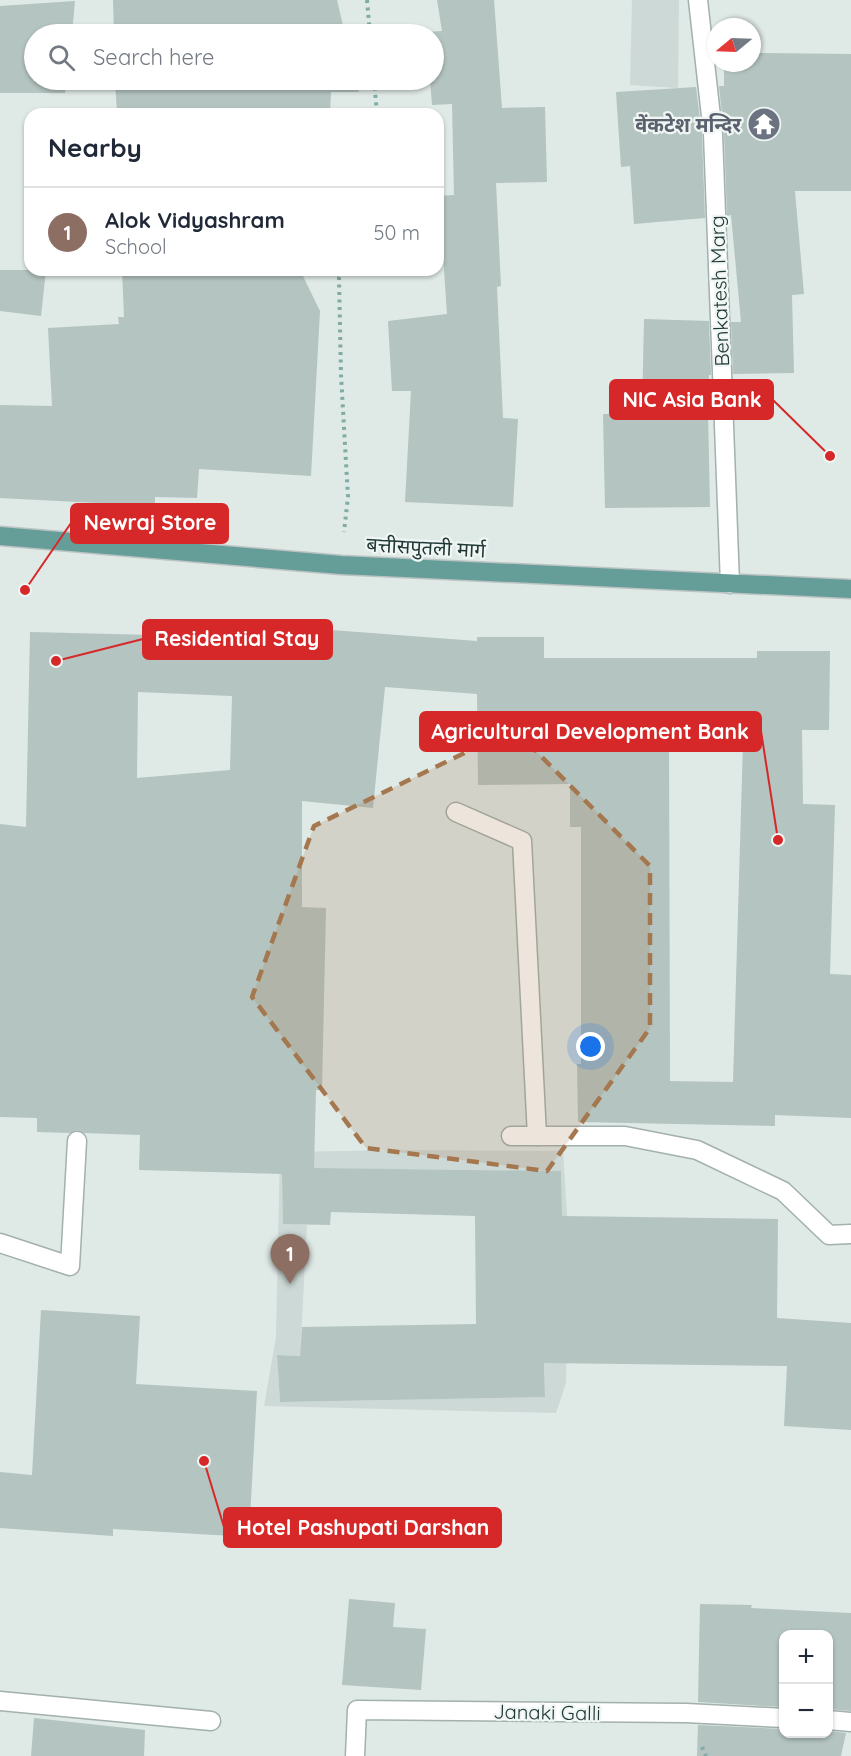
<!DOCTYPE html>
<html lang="en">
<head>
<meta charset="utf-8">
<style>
	body { margin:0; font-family:Quicksand,"Noto Sans Devanagari",sans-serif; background:#f6f6f7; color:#1f2937 }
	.controls { position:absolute; right:18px; bottom:18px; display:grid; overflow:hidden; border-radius:12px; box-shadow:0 2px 4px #0004 }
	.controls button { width:54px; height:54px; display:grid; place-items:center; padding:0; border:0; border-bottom:2px solid #e0e1e3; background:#fff; color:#1f2937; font:30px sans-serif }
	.compass { position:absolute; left:707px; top:18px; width:54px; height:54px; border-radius:50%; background:#fff; box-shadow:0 2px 4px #0004; rotate:251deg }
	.you { position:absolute; left:591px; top:1047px; width:21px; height:21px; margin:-15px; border:4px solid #fff; border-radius:50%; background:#1a73e8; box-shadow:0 0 0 9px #1a73e833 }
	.badge { display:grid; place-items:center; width:39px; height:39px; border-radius:50%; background:#db2777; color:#fff; font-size:20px; font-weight:700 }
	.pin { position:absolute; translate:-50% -50px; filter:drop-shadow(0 2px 3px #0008) }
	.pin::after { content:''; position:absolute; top:32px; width:21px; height:18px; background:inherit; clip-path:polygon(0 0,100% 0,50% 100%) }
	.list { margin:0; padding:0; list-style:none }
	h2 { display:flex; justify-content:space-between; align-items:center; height:78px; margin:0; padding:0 24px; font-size:26px }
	h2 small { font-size:20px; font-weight:400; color:#747a83 }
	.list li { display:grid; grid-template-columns:39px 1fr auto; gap:18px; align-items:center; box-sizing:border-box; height:90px; padding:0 24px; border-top:2px solid #e0e1e3 }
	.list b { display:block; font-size:22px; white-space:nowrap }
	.list p { margin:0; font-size:20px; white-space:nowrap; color:#747a83 }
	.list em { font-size:20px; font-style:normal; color:#747a83 }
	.icon { flex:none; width:33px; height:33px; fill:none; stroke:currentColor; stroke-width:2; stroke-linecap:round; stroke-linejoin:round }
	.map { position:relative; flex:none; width:851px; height:1756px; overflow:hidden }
	.search { position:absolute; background:#fff; box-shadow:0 2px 4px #0004; left:24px; top:24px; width:420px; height:66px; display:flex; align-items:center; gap:15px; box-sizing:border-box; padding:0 21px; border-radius:33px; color:#747a83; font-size:22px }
	.panel { position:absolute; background:#fff; box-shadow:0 2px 4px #0004; left:24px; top:108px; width:420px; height:168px; border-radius:18px }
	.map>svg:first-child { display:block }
	.built { fill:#cdd9d6; fill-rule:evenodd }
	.building { fill:#b4c4c0; fill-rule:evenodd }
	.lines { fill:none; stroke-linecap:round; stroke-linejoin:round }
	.minor-casing { stroke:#a2b0ae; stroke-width:21 }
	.major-casing { stroke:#bcc3c3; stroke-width:21 }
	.path { stroke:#81aba6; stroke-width:4; stroke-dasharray:3 4.5; stroke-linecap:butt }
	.minor { stroke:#fff; stroke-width:18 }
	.major { stroke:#659d99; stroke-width:18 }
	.marked { fill:#a4774e; fill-opacity:0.2; stroke:#a4774e; stroke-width:4.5; stroke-dasharray:12 8; stroke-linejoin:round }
	.labels { text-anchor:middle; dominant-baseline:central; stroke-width:4.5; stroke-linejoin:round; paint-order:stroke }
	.worship-label { font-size:20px; font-weight:bold; fill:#5b616d; stroke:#eff6f4; text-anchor:end }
	.street-label { font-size:20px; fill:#213836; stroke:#eff6f4 }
	.leader { fill:none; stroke:#d62828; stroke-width:2 }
	.callout-dot { fill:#d62828; stroke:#eff6f4; stroke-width:2 }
	.callout { fill:#d62828; stroke:#d62828; stroke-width:2 }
	.callout-label { font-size:21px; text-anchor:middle; font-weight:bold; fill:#fff }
</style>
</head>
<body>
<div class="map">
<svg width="851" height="1756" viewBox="0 0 851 1756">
	<rect width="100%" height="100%" fill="#dfe9e6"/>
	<!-- built -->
	<g class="built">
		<path d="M 632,0 L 679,0 L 678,88 L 630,85 Z"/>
		<path d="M 403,1150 L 563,1151 L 568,1232 L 566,1383 L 556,1413 L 264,1406 L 276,1337 L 280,1152 ZM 282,1168 L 561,1171 L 562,1230 L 544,1357 L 545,1397 L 280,1402 L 277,1355 L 300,1356 L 307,1225 L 283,1223 Z"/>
	</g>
	<!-- building -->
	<g class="building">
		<path d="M 113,0 L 337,0 L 345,34 L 114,34 Z"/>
		<path d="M 437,0 L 494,0 L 502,108 L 545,107 L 547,182 L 496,183 L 501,286 L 497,287 L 503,418 L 518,419 L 513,507 L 405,502 L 411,391 L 392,391 L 388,321 L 447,314 L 439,196 L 454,195 L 452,104 L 432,105 L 430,80 L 434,80 L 434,34 L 427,34 L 427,32 L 442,31 Z"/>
		<path d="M 75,1 L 72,34 L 34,34 L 34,80 L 67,80 L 65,93 L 0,93 L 0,6 Z"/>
		<path d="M 752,53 L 851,54 L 851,191 L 795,191 L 804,294 L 792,295 L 794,373 L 733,374 L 731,322 L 741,322 L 731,215 L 727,216 L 724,134 L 719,86 L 724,86 L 724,63 L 752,63 Z"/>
		<path d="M 115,80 L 356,80 L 359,92 L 331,92 L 330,114 L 117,114 Z"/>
		<path d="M 696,87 L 702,135 L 705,218 L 634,224 L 630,166 L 621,167 L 616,92 Z"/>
		<path d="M 0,270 L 46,270 L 41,316 L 0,311 Z"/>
		<path d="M 122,270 L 300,270 L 320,311 L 311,476 L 199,469 L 197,498 L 155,497 L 155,506 L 0,498 L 0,405 L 52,406 L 48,328 L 119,324 L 118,317 L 124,317 Z"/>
		<path d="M 644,319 L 709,321 L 711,375 L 709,375 L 708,412 L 710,507 L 605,508 L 603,414 L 642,413 Z"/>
		<path d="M 318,629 L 477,641 L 477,637 L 544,637 L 544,658 L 757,658 L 757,651 L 830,651 L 829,730 L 802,730 L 803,804 L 835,805 L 830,974 L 851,975 L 851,1118 L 775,1115 L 775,1126 L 578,1122 L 577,1064 L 581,1064 L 581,827 L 570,827 L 570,784 L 478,785 L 477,694 L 385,687 L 373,808 L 302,801 L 302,907 L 326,908 L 322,1090 L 316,1090 L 314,1168 L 561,1171 L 562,1216 L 778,1219 L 777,1318 L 851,1323 L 851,1430 L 784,1426 L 787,1366 L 544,1363 L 545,1397 L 280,1402 L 277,1355 L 300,1356 L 302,1327 L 476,1324 L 475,1216 L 331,1212 L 330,1225 L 283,1224 L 282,1174 L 139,1170 L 140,1135 L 84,1133 L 77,1130 L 70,1133 L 37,1132 L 37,1118 L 0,1117 L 0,824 L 26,827 L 30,632 L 317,639 ZM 138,692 L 232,696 L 230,770 L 137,778 ZM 669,743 L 743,743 L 733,1082 L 670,1081 Z"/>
		<path d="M 41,1310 L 140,1316 L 136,1384 L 257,1391 L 249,1537 L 113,1529 L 113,1536 L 0,1528 L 0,1472 L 32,1475 Z"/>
		<path d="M 349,1599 L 395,1603 L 393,1627 L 426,1629 L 421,1690 L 342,1685 Z"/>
		<path d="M 700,1604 L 752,1605 L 751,1608 L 851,1613 L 851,1711 L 828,1709 L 828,1635 L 783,1635 L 783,1707 L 698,1702 Z"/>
		<path d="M 34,1718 L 145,1730 L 144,1756 L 31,1756 Z"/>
		<path d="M 698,1725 L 783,1729 L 783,1734 L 828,1734 L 828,1731 L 846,1733 L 841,1756 L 697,1756 Z"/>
	</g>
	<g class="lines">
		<!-- minor casing -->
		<g class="minor-casing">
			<g id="minor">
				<path d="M 698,0 L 713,134 L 730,584"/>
				<path d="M 456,812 L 522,841 L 537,1136"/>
				<path d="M 511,1136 L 625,1136 L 697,1150 L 783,1191 L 829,1235 L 851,1234"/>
				<path d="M 0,1243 L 70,1266 L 77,1141"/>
				<path d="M 0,1701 L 211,1721"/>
				<path d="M 828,1720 L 851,1722"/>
				<path d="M 355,1756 L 357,1710 L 686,1713 L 784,1718"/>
			</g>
		</g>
		<!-- major casing -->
		<g class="major-casing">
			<path id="major" d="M 0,536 L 341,565 L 851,589"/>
		</g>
		<!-- path -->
		<g class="path">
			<path d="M 367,0 L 370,34"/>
			<path d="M 374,80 L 377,114"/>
			<path d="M 342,270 L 339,278 L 341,375 L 348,497 L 344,532"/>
			<path d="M 702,1747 L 706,1756"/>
		</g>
		<!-- minor -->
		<use href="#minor" class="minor"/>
		<!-- major -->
		<use href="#major" class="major"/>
	</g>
	<!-- marked area -->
	<path class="marked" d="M 514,729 L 650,866 L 650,1028 L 547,1171 L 366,1148 L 252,997 L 314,826 Z"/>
	<!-- icons -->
	<defs>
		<g id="temple-disc" transform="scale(1.725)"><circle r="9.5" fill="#6b7280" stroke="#eff6f4"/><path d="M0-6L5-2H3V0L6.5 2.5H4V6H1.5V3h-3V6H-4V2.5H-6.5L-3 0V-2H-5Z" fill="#fff"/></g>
	</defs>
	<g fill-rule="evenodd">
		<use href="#temple-disc" x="764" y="124"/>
	</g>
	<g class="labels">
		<!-- worship labels -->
		<g class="worship-label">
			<text x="741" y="124">वेंकटेश मन्दिर</text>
		</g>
		<!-- street labels -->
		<g class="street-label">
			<text transform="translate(719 291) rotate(-92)">Benkatesh Marg</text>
			<text transform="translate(426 547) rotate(3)">बत्तीसपुतली मार्ग</text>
			<text transform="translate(547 1712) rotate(1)">Janaki Galli</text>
		</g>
	</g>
	<!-- callouts -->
	<path class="leader" d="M830 456L773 400M25 590L71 523M56 661L143 639M778 840L761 731M204 1461L224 1527"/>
	<g class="callout-dot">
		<circle cx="830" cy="456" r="6"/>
		<circle cx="25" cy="590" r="6"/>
		<circle cx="56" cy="661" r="6"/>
		<circle cx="778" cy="840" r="6"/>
		<circle cx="204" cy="1461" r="6"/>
	</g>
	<g class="callout">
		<rect x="610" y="380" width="163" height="39" rx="6"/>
		<rect x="71" y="504" width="157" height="39" rx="6"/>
		<rect x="143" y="620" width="189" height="39" rx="6"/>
		<rect x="420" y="712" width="341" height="39" rx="6"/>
		<rect x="224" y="1508" width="277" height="39" rx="6"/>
	</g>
	<g class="callout-label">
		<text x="692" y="407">NIC Asia Bank</text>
		<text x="150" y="530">Newraj Store</text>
		<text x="237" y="646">Residential Stay</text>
		<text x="590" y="739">Agricultural Development Bank</text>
		<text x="363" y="1535">Hotel Pashupati Darshan</text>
	</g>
</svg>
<div class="controls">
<button>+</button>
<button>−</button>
</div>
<svg class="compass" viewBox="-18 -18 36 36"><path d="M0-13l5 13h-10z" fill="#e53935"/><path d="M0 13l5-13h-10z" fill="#747a83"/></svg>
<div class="you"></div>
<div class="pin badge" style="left:290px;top:1284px;background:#8d6e63">1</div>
<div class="search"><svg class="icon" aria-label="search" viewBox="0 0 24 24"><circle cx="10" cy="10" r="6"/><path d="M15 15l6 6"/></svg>Search here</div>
<section class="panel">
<h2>Nearby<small></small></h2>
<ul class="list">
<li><span class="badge" style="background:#8d6e63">1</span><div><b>Alok Vidyashram</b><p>School</p></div><em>50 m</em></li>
</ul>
</section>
</div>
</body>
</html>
